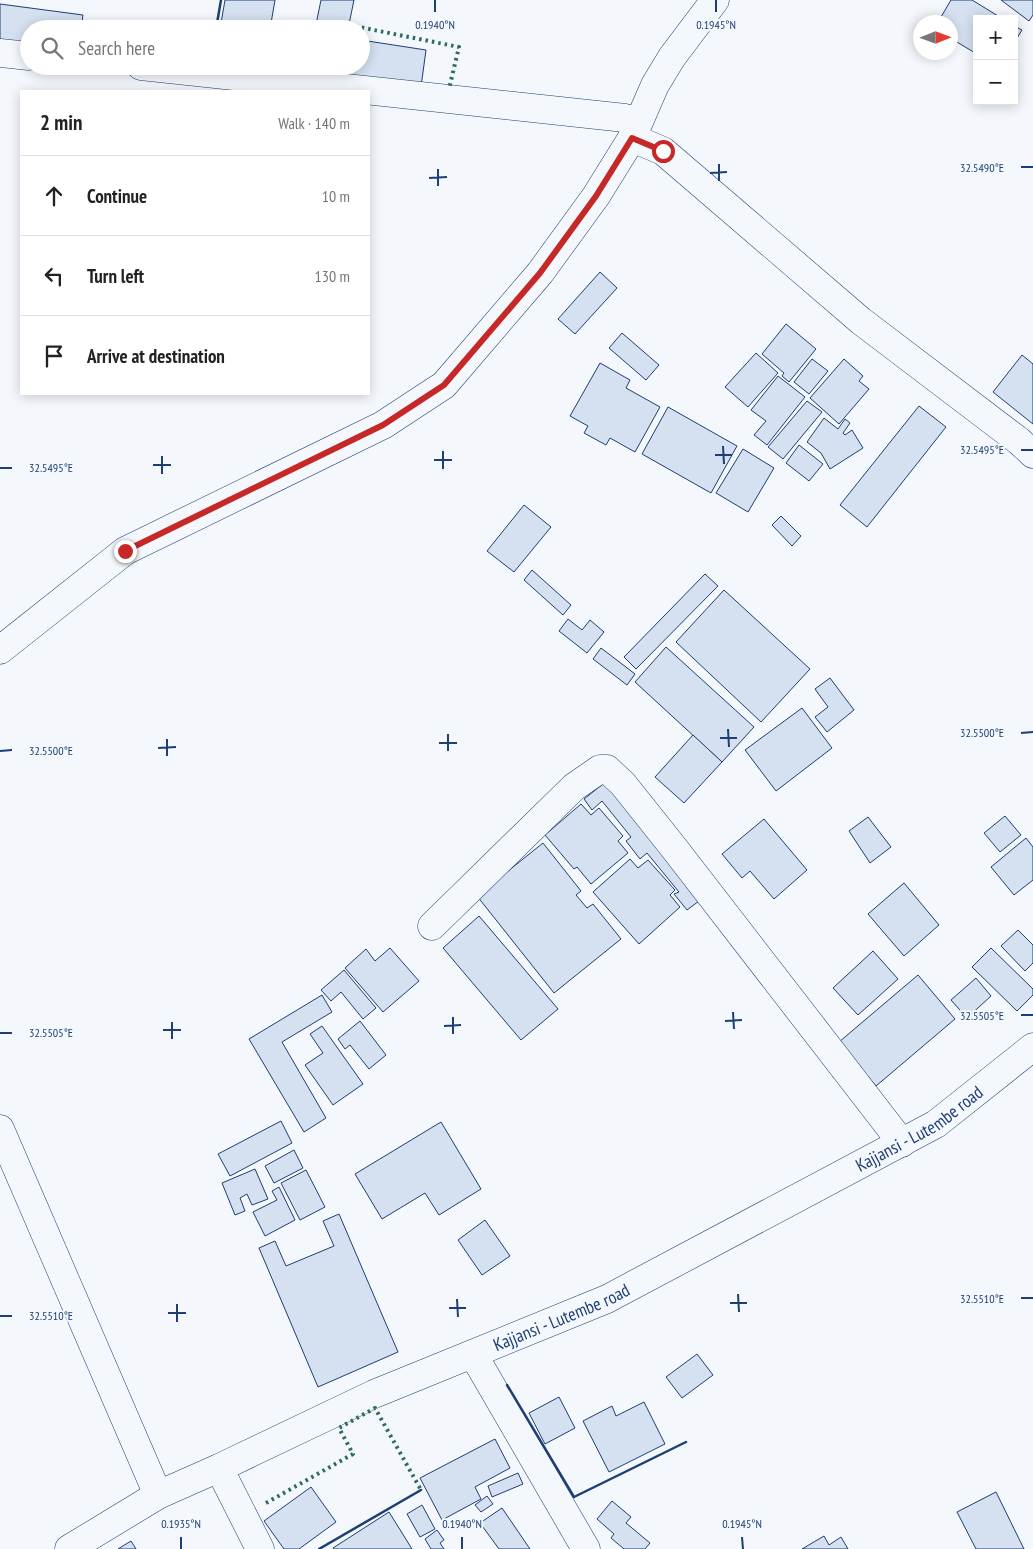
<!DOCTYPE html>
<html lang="en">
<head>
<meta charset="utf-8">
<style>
	body { margin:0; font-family:"PT Sans Narrow",sans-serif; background:#f6f6f6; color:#222 }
	.controls { position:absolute; right:15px; top:15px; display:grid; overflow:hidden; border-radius:0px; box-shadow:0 2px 12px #0003 }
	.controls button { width:45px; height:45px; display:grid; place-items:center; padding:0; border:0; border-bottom:1px solid #e0e0e0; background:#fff; color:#222; font:25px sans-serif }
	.compass { position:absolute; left:913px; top:15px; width:45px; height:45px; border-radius:50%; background:#fff; box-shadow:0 2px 12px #0003; rotate:89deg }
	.stop { position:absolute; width:15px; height:15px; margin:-11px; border:4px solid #c62828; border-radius:50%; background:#fff }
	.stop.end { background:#c62828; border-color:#fff; box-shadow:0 1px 5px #0008 }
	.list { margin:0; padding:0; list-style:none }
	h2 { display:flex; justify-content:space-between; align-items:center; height:65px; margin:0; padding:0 20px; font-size:21px }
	h2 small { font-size:16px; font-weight:400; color:#767676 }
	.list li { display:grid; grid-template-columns:32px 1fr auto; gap:15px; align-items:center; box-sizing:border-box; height:80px; padding:0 20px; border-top:1px solid #e0e0e0 }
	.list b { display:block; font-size:19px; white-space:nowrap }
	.list em { font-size:16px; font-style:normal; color:#767676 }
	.icon { flex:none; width:28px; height:28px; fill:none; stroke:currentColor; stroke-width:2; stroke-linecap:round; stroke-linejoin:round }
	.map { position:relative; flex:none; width:1033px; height:1549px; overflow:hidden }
	.search { position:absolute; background:#fff; box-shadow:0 2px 12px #0003; left:20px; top:20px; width:350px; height:55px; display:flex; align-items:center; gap:12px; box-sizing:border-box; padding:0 18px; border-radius:28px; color:#767676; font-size:19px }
	.panel { position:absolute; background:#fff; box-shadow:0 2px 12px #0003; left:20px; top:90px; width:350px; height:305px; border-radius:0px }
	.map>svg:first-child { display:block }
	.building { fill:#d5e0f0; stroke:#1d3f73 }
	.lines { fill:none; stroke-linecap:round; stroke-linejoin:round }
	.street-casing { stroke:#1d3f73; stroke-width:29 }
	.secondary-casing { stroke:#1d3f73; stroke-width:29 }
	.street { stroke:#f4f7fb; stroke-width:28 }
	.secondary { stroke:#f4f7fb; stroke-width:28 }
	.hedge { stroke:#2c6c60; stroke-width:4; stroke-dasharray:2.5 4; stroke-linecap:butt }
	.wall { stroke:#1d3f73; stroke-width:2.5 }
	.route { stroke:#c62828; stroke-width:6 }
	.ticks { fill:none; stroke:#1d3f73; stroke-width:2 }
	.labels { text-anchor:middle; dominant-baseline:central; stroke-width:4; stroke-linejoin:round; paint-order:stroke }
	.street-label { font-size:18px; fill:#1d3f73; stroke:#f4f7fb }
	.ticks-label { font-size:12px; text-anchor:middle; fill:#1d3f73; stroke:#f4f7fb; stroke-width:4; stroke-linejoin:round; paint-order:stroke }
</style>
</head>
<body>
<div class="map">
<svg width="1033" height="1549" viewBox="0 0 1033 1549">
	<rect width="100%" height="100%" fill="#f4f7fb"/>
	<!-- building -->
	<g class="building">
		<path d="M 225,0 L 275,0 L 270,29 L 220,29 Z"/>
		<path d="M 321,0 L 354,0 L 348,29 L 315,29 Z"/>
		<path d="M 951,0 L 972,0 L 1003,19 L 977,19 L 977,54 L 950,38 L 950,22 L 938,22 Z"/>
		<path d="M 1001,0 L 1033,0 L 1033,15 L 1029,21 Z"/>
		<path d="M 0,4 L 83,15 L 81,29 L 29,29 L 29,53 L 0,49 Z"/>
		<path d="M 1014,26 L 1022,30 L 1014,43 Z"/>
		<path d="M 361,40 L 426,50 L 420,94 L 340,82 L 342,66 L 361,66 Z"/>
		<path d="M 600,272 L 617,288 L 575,334 L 558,319 Z"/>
		<path d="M 786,324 L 816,349 L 789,382 L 782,376 L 784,373 L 762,354 Z"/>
		<path d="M 622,333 L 659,365 L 646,380 L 609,348 Z"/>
		<path d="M 756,353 L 778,373 L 748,407 L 725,387 Z"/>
		<path d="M 1022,355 L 1033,364 L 1033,424 L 993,392 Z"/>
		<path d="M 812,359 L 828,371 L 809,394 L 794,382 Z"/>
		<path d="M 844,359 L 863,376 L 859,381 L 869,389 L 839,424 L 810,398 Z"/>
		<path d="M 600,363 L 630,380 L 626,388 L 660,407 L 635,452 L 610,438 L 606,445 L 584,433 L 588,426 L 570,416 Z"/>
		<path d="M 778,376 L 805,397 L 767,445 L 754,435 L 766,421 L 751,410 Z"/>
		<path d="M 807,401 L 822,412 L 783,459 L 768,447 Z"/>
		<path d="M 919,406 L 946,427 L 867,527 L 840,505 Z"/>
		<path d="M 668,407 L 737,446 L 711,493 L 642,454 Z"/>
		<path d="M 824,418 L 838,429 L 845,419 L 850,423 L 843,433 L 845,435 L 852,430 L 863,448 L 830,469 L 821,453 L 807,442 Z"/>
		<path d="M 799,445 L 823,464 L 809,481 L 786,463 Z"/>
		<path d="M 743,449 L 774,468 L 748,512 L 716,493 Z"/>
		<path d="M 524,505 L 551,527 L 514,572 L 487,551 Z"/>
		<path d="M 781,516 L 801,536 L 792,546 L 772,525 Z"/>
		<path d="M 532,570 L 571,605 L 563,615 L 524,580 Z"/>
		<path d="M 705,574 L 718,586 L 636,669 L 624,657 Z"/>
		<path d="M 724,590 L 810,669 L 761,722 L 676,642 Z"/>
		<path d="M 568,619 L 582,630 L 590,620 L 604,632 L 587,653 L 559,631 Z"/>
		<path d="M 666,647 L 754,727 L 722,762 L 635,682 Z"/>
		<path d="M 601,648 L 635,674 L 627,685 L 593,659 Z"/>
		<path d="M 830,678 L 854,710 L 827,732 L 815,717 L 828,707 L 815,689 Z"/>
		<path d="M 802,708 L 832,748 L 776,791 L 745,750 Z"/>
		<path d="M 693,735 L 722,762 L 684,803 L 655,777 Z"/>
		<path d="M 608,780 L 703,898 L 687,910 L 674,894 L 679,892 L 647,853 L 640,859 L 626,841 L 631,837 L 602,801 L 592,810 L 584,799 Z"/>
		<path d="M 581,804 L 591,815 L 599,808 L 623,836 L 618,841 L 628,853 L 591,884 L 577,867 L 574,869 L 545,835 Z"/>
		<path d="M 1005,816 L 1021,835 L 1000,852 L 984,833 Z"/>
		<path d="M 868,817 L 891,847 L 870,863 L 849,831 Z"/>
		<path d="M 764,819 L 807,870 L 774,899 L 750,871 L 742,878 L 722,854 Z"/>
		<path d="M 1026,838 L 1033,847 L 1033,880 L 1014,895 L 991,867 Z"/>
		<path d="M 543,843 L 581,891 L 576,895 L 587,908 L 593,904 L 621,939 L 554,993 L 477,896 Z"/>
		<path d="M 630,859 L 638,868 L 648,860 L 675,890 L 670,895 L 680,907 L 639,944 L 593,892 Z"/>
		<path d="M 904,883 L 939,925 L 904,956 L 868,914 Z"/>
		<path d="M 479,916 L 558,1009 L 521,1040 L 443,948 Z"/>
		<path d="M 1018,930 L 1033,945 L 1033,963 L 1025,971 L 1001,946 Z"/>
		<path d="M 390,948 L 419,981 L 383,1012 L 345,968 L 366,949 L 375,961 Z"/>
		<path d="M 991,948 L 1033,989 L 1033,995 L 1017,1011 L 972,967 Z"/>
		<path d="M 873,951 L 898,979 L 858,1015 L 833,988 Z"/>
		<path d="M 344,970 L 376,1008 L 363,1019 L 341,992 L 331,1001 L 321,990 Z"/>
		<path d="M 918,975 L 955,1019 L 876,1086 L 839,1042 Z"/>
		<path d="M 976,978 L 991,996 L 967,1018 L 951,1000 Z"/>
		<path d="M 322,995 L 332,1012 L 282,1042 L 326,1118 L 304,1132 L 249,1039 Z"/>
		<path d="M 360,1021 L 386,1055 L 369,1069 L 350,1045 L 345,1049 L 338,1039 Z"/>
		<path d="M 322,1026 L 363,1084 L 333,1105 L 305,1065 L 323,1053 L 310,1034 Z"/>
		<path d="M 281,1121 L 292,1143 L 230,1176 L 218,1154 Z"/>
		<path d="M 441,1122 L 481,1189 L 439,1215 L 425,1193 L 382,1219 L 355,1174 Z"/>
		<path d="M 294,1150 L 303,1168 L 274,1183 L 265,1166 Z"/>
		<path d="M 255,1169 L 268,1199 L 252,1205 L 247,1194 L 240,1198 L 245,1211 L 235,1215 L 222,1183 Z"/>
		<path d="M 306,1170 L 325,1207 L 300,1220 L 281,1183 Z"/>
		<path d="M 279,1187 L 295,1220 L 265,1236 L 253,1212 L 277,1200 L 272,1191 Z"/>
		<path d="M 339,1214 L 398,1352 L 318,1387 L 259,1248 L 275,1241 L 286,1266 L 334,1246 L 323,1221 Z"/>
		<path d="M 485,1220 L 510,1256 L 482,1275 L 458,1240 Z"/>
		<path d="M 697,1354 L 713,1375 L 682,1398 L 666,1377 Z"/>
		<path d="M 559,1397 L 575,1428 L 545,1444 L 529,1413 Z"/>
		<path d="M 644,1402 L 665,1444 L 609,1472 L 583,1421 L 612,1406 L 616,1416 Z"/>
		<path d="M 495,1439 L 510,1468 L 475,1487 L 481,1499 L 442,1520 L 420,1478 Z"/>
		<path d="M 518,1473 L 523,1484 L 492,1497 L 488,1486 Z"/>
		<path d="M 311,1487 L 336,1522 L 299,1549 L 284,1549 L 264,1521 Z"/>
		<path d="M 996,1492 L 1024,1549 L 976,1549 L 957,1512 Z"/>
		<path d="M 487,1496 L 493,1504 L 481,1512 L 475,1505 Z"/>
		<path d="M 612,1501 L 631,1517 L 626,1523 L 650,1543 L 645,1549 L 624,1549 L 611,1538 L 614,1534 L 597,1519 Z"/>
		<path d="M 422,1505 L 435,1529 L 420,1537 L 407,1514 Z"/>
		<path d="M 502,1508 L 530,1549 L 499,1549 L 480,1523 Z"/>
		<path d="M 389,1512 L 412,1549 L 334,1549 L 333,1548 Z"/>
		<path d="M 437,1530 L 444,1540 L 440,1543 L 444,1549 L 431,1549 L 425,1539 Z"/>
		<path d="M 824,1536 L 829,1545 L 841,1537 L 848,1549 L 802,1549 Z"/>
		<path d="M 131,1541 L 136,1549 L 118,1549 Z"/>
	</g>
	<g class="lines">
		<!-- street casing -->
		<g class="street-casing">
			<g id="street">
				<path d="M 0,53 L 29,56"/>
				<path d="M 141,66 L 625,118 L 637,121"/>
				<path d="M 632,138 L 663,151 L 861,321 L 1019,441 L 1033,454"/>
				<path d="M 0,650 L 125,551 L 383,425 L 444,385 L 540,273 L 596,196 L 632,138 L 655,85 L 672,57 L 715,0"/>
				<path d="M 432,926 L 574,787 L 600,769 L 607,769 L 623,784 L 674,848 L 902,1143"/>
				<path d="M 0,1129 L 158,1495"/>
				<path d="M 473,1354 L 586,1549"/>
			</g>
		</g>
		<!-- secondary casing -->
		<g class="secondary-casing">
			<g id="secondary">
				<path d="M 219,1468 L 260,1549"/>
				<path id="s1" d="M 69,1549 L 158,1495 L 219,1468 L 374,1394 L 607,1299 L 936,1124 L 1033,1047"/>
			</g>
		</g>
		<!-- street -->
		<use href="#street" class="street"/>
		<!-- secondary -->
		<use href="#secondary" class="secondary"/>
		<!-- hedge -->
		<g class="hedge">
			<path d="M 349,25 L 459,47 L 449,89"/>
			<path d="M 74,66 L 132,69"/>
			<path d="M 266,1503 L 353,1454 L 339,1428 L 375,1408 L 421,1490"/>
		</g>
		<!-- wall -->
		<g class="wall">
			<path d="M 216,29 L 221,0"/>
			<path d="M 507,1385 L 574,1497 L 686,1442"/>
			<path d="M 319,1549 L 421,1490"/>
		</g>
	</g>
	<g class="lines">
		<!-- route -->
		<path class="route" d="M 125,551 L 383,425 L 444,385 L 540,273 L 596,196 L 632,138 L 663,151"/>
	</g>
	<!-- ticks -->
	<path class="ticks" d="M 435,0 L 435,12M 716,0 L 716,12M 719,164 L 719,181M 1021,167 L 1033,167M 438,169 L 438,186M 710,173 L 727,172M 429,178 L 447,177M 723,446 L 724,464M 1021,450 L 1033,450M 443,451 L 443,469M 715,455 L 732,455M 162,456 L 162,474M 434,460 L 452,460M 153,465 L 171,465M 0,468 L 12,468M 728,729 L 729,747M 1021,733 L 1033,732M 448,734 L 448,751M 720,738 L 737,738M 167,739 L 167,756M 439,743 L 457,743M 158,748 L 176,747M 0,751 L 12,750M 733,1012 L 734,1029M 1021,1015 L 1033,1015M 453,1017 L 453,1034M 725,1021 L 742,1020M 172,1022 L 172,1039M 444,1026 L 461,1025M 163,1030 L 181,1030M 0,1033 L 12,1033M 738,1294 L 739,1312M 1021,1298 L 1033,1298M 457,1299 L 458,1317M 730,1303 L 747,1303M 177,1304 L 177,1322M 449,1308 L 466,1308M 168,1313 L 186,1313M 0,1316 L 12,1316M 181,1537 L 181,1549M 462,1537 L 462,1549M 742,1537 L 743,1549"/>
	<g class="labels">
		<!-- street labels -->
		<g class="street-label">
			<text stroke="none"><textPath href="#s1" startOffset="950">Kajjansi - Lutembe road</textPath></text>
			<text stroke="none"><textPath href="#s1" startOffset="545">Kajjansi - Lutembe road</textPath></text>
		</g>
	</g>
	<g class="ticks-label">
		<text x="435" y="29">0.1940°N</text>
		<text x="716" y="29">0.1945°N</text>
		<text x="982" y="172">32.5490°E</text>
		<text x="982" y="454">32.5495°E</text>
		<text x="51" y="472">32.5495°E</text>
		<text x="982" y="737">32.5500°E</text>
		<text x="51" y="755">32.5500°E</text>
		<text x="982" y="1020">32.5505°E</text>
		<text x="51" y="1037">32.5505°E</text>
		<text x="982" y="1303">32.5510°E</text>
		<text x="51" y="1320">32.5510°E</text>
		<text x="181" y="1528">0.1935°N</text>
		<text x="462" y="1528">0.1940°N</text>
		<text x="742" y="1528">0.1945°N</text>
	</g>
</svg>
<div class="controls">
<button>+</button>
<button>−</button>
</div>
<svg class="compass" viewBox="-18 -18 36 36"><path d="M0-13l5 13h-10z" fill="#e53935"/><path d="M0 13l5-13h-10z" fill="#767676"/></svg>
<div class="stop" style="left:663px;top:151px"></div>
<div class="stop end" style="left:125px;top:551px"></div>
<div class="search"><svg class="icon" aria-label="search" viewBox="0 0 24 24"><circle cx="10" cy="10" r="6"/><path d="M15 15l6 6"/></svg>Search here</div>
<section class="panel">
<h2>2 min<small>Walk · 140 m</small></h2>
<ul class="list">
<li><svg class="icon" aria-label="ahead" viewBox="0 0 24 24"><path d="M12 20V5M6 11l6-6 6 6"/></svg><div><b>Continue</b></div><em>10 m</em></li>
<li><svg class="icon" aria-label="left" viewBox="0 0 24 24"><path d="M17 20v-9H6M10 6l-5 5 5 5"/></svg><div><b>Turn left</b></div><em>130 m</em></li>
<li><svg class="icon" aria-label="arrive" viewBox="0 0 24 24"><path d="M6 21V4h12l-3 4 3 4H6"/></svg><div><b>Arrive at destination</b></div></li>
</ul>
</section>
</div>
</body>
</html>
